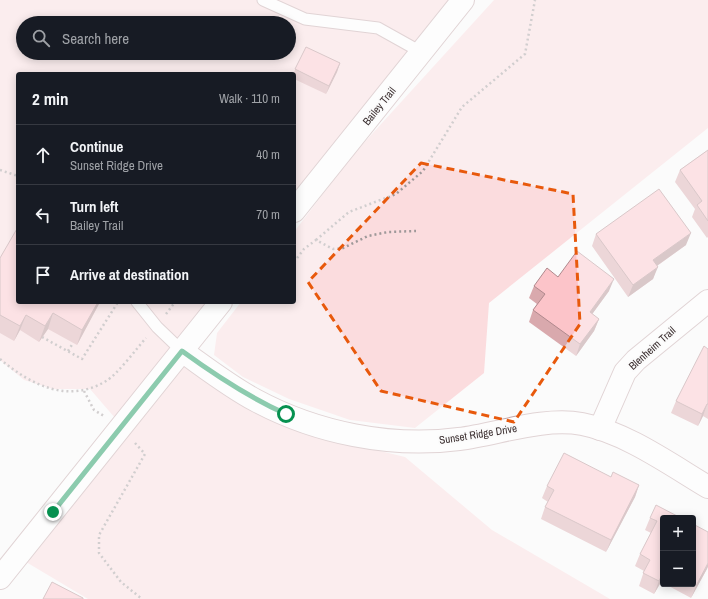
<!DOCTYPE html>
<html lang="en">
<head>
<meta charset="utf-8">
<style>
	body { margin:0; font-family:"Archivo Narrow",sans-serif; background:#242831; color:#f1f3f6 }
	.controls { position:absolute; right:12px; bottom:12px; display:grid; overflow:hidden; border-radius:4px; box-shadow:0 2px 10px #0003 }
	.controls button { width:36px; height:36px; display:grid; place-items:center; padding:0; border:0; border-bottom:1px solid #363941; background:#171b24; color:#f1f3f6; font:20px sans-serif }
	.stop { position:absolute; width:12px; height:12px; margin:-9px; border:3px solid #069150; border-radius:50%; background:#fff }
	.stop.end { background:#069150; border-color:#fff; box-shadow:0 1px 4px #0008 }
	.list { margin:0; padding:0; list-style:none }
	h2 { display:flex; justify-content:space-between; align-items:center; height:52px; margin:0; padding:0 16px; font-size:17px }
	h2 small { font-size:13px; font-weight:400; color:#9ea1a6 }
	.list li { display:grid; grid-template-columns:26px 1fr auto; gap:12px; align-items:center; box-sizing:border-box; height:60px; padding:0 16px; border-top:1px solid #363941 }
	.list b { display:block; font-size:15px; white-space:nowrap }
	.list p { margin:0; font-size:13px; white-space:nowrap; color:#9ea1a6 }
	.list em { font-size:13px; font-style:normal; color:#9ea1a6 }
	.icon { flex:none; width:22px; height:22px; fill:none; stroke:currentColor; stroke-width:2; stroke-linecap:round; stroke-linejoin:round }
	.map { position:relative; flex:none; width:708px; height:599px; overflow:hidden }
	.search { position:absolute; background:#171b24; box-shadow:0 2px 10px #0003; left:16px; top:16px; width:280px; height:44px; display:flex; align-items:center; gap:10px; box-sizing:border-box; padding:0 14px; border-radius:22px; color:#9ea1a6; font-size:15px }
	.panel { position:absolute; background:#171b24; box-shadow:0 2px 10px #0003; left:16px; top:72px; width:280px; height:232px; border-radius:4px }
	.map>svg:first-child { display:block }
	.green { fill:#fbdcde; fill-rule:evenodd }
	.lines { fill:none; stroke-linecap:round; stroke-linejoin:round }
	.lane-casing { stroke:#c1a4a7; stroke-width:13 }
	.street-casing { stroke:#c1a4a7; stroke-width:24 }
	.secondary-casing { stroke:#c1a4a7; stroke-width:24 }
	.path { stroke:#9e9899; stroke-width:2.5; stroke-dasharray:2 3; stroke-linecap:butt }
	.lane { stroke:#fff; stroke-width:11 }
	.street { stroke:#fff; stroke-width:22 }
	.secondary { stroke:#fff; stroke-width:22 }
	.wall { fill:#d9a9ad }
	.shaded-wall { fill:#b0898d }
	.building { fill:#fcc4c9; stroke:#b0898d }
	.route { stroke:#069150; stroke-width:5 }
	.marked { fill:none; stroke:#e8590c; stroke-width:3; stroke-dasharray:8 5; stroke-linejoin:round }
	.labels { text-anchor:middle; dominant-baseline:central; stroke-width:4; stroke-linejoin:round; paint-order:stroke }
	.street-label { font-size:11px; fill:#3c3031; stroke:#fbfbfb }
</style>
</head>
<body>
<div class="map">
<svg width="708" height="599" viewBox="0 0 708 599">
	<rect width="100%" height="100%" fill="#fbfbfb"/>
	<!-- green -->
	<g class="green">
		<path d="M 0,0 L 449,0 L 294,193 L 294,74 L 18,74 L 18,302 L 207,302 L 115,418 L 90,389 L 53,389 L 24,380 L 0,360 ZM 23,23 L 289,23 L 289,53 L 23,53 Z"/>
		<path d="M 494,0 L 708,0 L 708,128 L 489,303 L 484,373 L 415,428 L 350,420 L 289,399 L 243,377 L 214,355 L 217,333 L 241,302 L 294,302 L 294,232 L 351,157 Z"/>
		<path d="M 184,365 L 294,430 L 405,457 L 492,530 L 610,599 L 88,599 L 26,562 Z"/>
	</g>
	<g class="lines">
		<!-- lane casing -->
		<g class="lane-casing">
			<g id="lane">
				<path d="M 263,0 L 305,19 L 378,28 L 421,52"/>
				<path d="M 137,302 L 157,327 L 182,351"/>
			</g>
		</g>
		<!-- street casing -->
		<g class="street-casing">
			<g id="street">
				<path d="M 182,351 C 206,368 229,386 255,400 C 316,433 391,448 459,439 C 498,434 543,417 582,424 C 625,432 671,465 708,487"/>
				<path d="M 600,429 L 625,372 L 636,360 L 708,301"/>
			</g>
		</g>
		<!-- secondary casing -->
		<g class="secondary-casing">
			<g id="secondary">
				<path d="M 294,211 L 463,0"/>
				<path d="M 0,578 L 221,302"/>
			</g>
		</g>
		<!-- path -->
		<g class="path">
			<path d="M 0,170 L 18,176"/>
			<path d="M 316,240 L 349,212 L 396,194 L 423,171 L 462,107 L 525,54 L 535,0"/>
			<path d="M 294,262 L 304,249 L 316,240 L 333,249 L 343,248 L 368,236 L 388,232 L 416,231"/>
			<path d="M 166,314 L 175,302"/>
			<path d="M 42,337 L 82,359 L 118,302"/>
			<path d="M 68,351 L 73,343"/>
			<path d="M 0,359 C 31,385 68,404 106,381 C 118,374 136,349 146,338"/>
			<path d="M 84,391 L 94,410 L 104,416"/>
			<path d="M 135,443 L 145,454 L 99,535 L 99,553 L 121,582 L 142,599"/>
		</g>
		<!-- lane -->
		<use href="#lane" class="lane"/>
		<!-- street -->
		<use href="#street" class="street"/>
		<!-- secondary -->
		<use href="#secondary" class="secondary"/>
	</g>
	<!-- wall -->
	<g class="wall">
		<path d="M 340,63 L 337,72 L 326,94 L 294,79 L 294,74 L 295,69 Z"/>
		<path d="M 708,150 L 708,237 L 707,238 L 692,217 L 695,209 L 675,182 L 680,170 Z"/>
		<path d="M 596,234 L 686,245 L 657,266 L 653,279 L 628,297 L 592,246 Z"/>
		<path d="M 0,258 L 100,302 L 77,345 L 48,329 L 39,342 L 20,330 L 14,341 L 0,333 Z"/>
		<path d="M 558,277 L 609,291 L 592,314 L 599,319 L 594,331 L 576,356 L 529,322 L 533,310 L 537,304 L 529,298 L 534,286 Z"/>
		<path d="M 708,349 L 708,419 L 703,416 L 698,426 L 671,413 L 676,401 Z"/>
		<path d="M 611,477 L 639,485 L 635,497 L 606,552 L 541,519 L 545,507 L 548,502 L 542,498 L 547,486 Z"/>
		<path d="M 650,518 L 663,518 L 663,583 L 661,582 L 654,594 L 639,586 L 644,571 L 635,566 L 640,554 L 651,533 L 645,530 Z"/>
		<path d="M 708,567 L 691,598 L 665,584 L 693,584 Z"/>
	</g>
	<!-- shaded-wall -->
	<g class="shaded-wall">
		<path d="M 340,63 L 337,72 L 326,94 L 329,86 Z"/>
		<path d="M 691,233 L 686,245 L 648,272 L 653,260 Z"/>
		<path d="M 658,267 L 653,279 L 628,297 L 633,285 Z"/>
		<path d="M 614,279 L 609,291 L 585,324 L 590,312 Z"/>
		<path d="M 98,302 L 100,302 L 77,345 L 82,330 Z"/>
		<path d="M 53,313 L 48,329 L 39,342 L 45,326 Z"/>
		<path d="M 26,315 L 20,330 L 14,341 L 20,326 Z"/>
		<path d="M 599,319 L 594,331 L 576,356 L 580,344 Z"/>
		<path d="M 707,404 L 703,416 L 698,426 L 702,414 Z"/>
		<path d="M 639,485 L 635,497 L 606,552 L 611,540 Z"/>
		<path d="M 708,563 L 708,567 L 691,598 L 696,586 Z"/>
		<path d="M 663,573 L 661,582 L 654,594 L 659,581 Z"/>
	</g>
	<!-- building -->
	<g class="building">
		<path d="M 306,47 L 340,63 L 329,86 L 295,69 Z"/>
		<path d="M 708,150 L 708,221 L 697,205 L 702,201 L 680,170 Z"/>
		<path d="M 659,189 L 691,233 L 653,260 L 658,267 L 633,285 L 596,234 Z"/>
		<path d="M 18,227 L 18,302 L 98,302 L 82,330 L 53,313 L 45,326 L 26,315 L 20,326 L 0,315 L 0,258 Z"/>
		<path d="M 577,251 L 614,279 L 590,312 L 599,319 L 580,344 L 533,310 L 545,294 L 534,286 L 547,268 L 558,277 Z"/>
		<path d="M 704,346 L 708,349 L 708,404 L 707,404 L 702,414 L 676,401 Z"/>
		<path d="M 564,453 L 611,477 L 613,472 L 639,485 L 611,540 L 545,507 L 554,490 L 547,486 Z"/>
		<path d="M 656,505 L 681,518 L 663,518 L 663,573 L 659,581 L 643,573 L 650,560 L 640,554 L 657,521 L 650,518 Z"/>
		<path d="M 693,524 L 708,532 L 708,563 L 696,586 L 692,584 L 693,584 Z"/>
		<path d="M 52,582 L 83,598 L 83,599 L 43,599 Z"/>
	</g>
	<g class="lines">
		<!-- route -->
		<path class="route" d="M 53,512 L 182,351 C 215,375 248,397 286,414"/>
	</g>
	<!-- marked area -->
	<path d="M0 0H708V599H0ZM 421,163 L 573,194 L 580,324 L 514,422 L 381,391 L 308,282 Z" fill="#fbfbfb" fill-opacity=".55" fill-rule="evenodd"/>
	<path class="marked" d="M 421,163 L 573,194 L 580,324 L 514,422 L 381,391 L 308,282 Z"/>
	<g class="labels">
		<!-- street labels -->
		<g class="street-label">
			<text transform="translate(379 106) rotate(-51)">Bailey Trail</text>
			<text transform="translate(652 348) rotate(-42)">Blenheim Trail</text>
			<text transform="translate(478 434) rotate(-9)">Sunset Ridge Drive</text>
		</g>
	</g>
</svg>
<div class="controls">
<button>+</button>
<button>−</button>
</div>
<div class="stop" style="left:286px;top:414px"></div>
<div class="stop end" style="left:53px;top:512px"></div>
<div class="search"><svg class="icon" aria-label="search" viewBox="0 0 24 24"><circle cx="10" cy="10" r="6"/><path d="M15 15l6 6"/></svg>Search here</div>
<section class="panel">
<h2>2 min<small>Walk · 110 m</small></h2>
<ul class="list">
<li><svg class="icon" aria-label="ahead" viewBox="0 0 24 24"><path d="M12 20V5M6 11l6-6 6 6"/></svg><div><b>Continue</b><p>Sunset Ridge Drive</p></div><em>40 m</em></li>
<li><svg class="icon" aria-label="left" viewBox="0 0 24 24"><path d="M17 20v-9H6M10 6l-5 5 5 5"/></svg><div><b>Turn left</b><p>Bailey Trail</p></div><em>70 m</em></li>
<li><svg class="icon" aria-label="arrive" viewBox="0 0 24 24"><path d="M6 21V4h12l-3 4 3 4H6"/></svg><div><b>Arrive at destination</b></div></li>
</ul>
</section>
</div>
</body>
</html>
